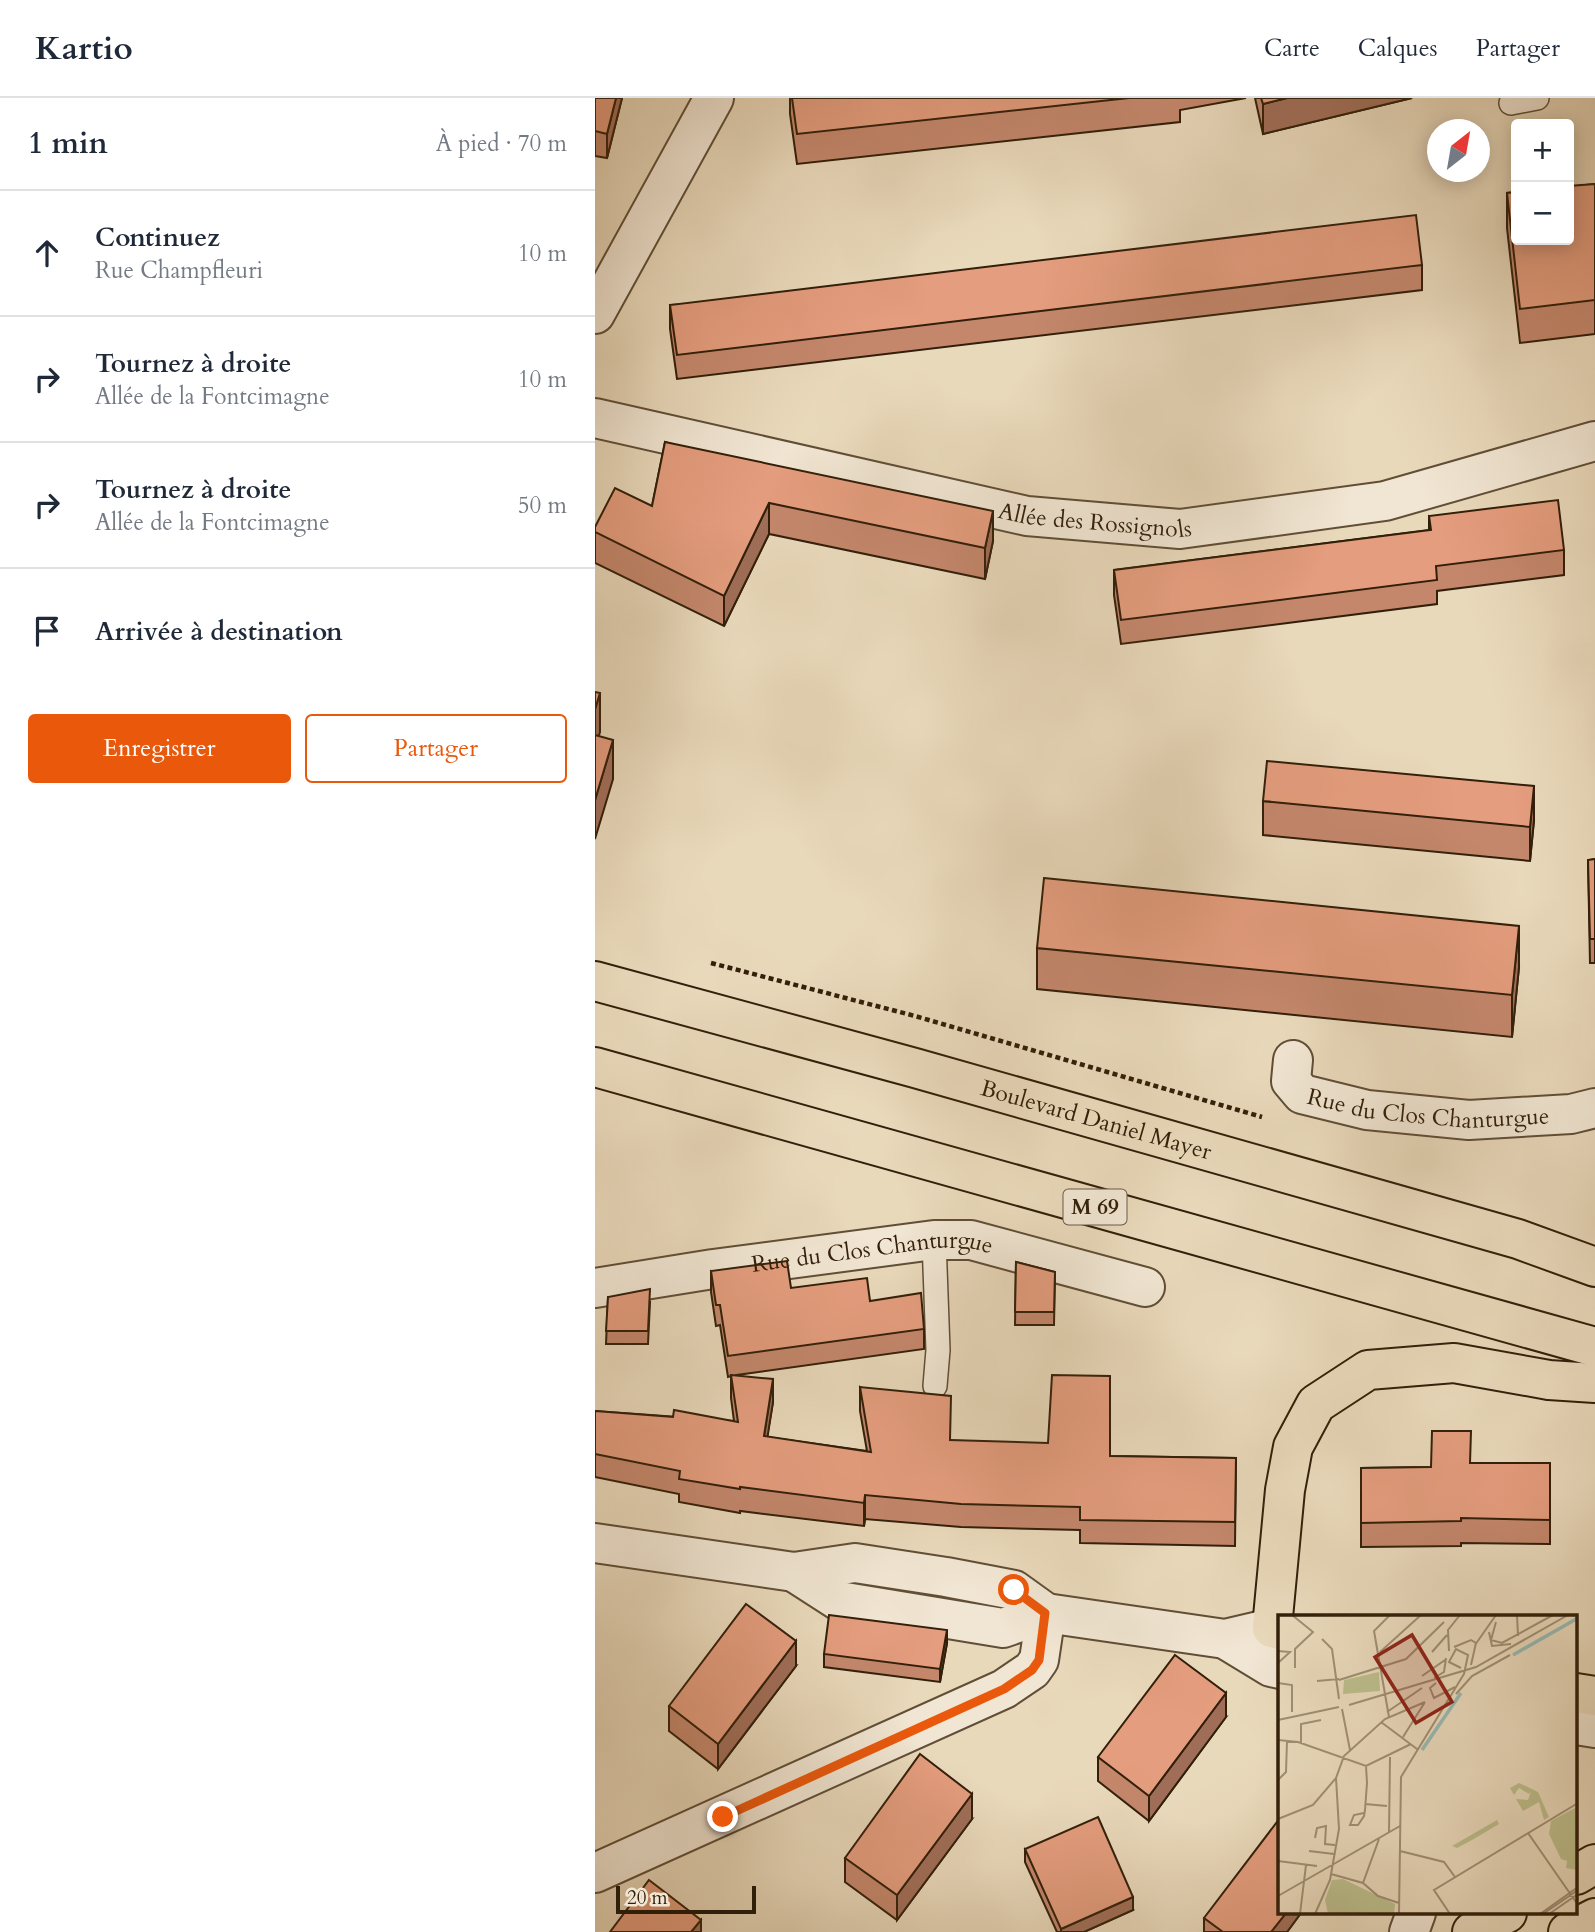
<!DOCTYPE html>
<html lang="fr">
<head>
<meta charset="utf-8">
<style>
	body { margin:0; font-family:Cardo,serif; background:#f6f6f7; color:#1f2937 }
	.controls { position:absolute; right:21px; top:21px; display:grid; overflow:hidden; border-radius:7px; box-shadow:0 4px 18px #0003 }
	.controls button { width:63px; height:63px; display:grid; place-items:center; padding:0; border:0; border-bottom:2px solid #e0e1e3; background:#fff; color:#1f2937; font:35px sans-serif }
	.compass { position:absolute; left:832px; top:21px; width:63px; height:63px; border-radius:50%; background:#fff; box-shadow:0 4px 18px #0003; rotate:31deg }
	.scale { position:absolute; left:21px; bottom:18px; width:140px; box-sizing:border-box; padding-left:7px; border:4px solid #321f0a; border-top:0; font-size:19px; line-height:24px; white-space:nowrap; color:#321f0a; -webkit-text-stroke:5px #f1e6d3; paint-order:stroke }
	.stop { position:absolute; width:21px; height:21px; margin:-16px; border:5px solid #ea580c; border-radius:50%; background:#fff }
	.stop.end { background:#ea580c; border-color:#fff; box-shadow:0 2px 7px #0008 }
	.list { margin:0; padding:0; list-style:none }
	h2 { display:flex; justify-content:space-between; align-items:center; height:91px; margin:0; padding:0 28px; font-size:30px }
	h2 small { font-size:23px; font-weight:400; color:#747a83 }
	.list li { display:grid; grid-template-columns:46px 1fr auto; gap:21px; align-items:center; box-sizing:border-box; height:126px; padding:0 28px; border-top:2px solid #e0e1e3 }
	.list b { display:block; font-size:26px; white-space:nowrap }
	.list p { margin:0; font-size:23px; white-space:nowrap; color:#747a83 }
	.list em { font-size:23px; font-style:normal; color:#747a83 }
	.actions { display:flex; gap:14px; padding:21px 28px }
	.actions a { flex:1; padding:16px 0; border:2px solid #ea580c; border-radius:7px; text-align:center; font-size:24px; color:#ea580c }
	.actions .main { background:#ea580c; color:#fff }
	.icon { flex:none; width:38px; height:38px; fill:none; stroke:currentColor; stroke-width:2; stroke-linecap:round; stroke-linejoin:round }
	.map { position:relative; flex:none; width:1000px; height:1834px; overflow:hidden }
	header { display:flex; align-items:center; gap:42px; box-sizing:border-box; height:98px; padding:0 35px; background:#fff; border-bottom:2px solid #e0e1e3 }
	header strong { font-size:33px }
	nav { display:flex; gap:38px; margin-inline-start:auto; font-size:24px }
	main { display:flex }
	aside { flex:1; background:#fff }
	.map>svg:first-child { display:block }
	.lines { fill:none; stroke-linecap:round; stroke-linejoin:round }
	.lane-casing { stroke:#604e36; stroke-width:26 }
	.street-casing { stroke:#604e36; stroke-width:42 }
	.primary-casing { stroke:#321f0a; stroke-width:42 }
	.path { stroke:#321f0a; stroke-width:4.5; stroke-dasharray:5 3.5; stroke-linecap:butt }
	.lane { stroke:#f1e6d3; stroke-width:23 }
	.street { stroke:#f1e6d3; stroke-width:38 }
	.primary { stroke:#e9d9bb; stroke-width:38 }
	.wall { fill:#c4876c; stroke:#321f0a; stroke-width:2 }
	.shaded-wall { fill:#a06e58; stroke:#321f0a; stroke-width:2 }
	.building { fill:#e49d7e; stroke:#321f0a; stroke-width:2 }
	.route { stroke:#ea580c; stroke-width:9 }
	.labels { text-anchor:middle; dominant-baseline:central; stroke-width:6; stroke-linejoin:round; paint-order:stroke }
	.shield { fill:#f1e6d3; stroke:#6b5b46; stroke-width:2 }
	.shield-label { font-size:21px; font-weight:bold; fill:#321f0a }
	.street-label { font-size:23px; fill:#321f0a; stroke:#f1e6d3 }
	.inset-river { fill:none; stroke:#98bab4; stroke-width:3.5 }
	.inset-road { fill:none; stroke:#a08f74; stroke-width:2 }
	.view { fill:#8f2418; fill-opacity:0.15; stroke:#8f2418; stroke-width:3.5 }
	.inset-edge { fill:none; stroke:#321f0a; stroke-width:3.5 }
</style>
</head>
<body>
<header>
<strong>Kartio</strong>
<nav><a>Carte</a><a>Calques</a><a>Partager</a></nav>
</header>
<main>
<aside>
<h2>1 min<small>À pied · 70 m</small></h2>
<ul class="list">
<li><svg class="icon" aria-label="ahead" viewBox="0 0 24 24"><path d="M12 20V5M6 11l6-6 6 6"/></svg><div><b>Continuez</b><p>Rue Champfleuri</p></div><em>10 m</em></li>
<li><svg class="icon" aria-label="right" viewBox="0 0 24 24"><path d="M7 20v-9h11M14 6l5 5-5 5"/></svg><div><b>Tournez à droite</b><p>Allée de la Fontcimagne</p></div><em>10 m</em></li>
<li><svg class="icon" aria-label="right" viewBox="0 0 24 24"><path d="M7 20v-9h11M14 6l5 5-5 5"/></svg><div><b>Tournez à droite</b><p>Allée de la Fontcimagne</p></div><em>50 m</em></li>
<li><svg class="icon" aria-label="arrive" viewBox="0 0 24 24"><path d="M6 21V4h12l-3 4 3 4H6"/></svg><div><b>Arrivée à destination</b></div></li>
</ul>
<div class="actions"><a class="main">Enregistrer</a><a>Partager</a></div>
</aside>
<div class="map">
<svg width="1000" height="1834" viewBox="0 0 1000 1834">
	<rect width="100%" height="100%" fill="#e9d9bb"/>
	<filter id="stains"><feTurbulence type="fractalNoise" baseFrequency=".00286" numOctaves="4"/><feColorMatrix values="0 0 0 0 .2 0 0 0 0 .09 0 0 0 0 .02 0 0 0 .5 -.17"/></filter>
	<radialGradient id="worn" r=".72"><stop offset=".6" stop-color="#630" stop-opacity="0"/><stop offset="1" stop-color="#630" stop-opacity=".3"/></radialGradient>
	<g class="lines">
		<!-- lane casing -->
		<g class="lane-casing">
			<g id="lane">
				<path d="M 916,5 L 942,0"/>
				<path d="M 339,1142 L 343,1252 L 340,1288"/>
			</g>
		</g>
		<!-- street casing -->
		<g class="street-casing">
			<g id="street">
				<path d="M 0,216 L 119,0"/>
				<path id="s1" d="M 0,320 L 432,418 L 585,431 L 790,403 L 1000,343"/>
				<path id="s2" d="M 698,962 L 696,983 L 707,996 L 772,1012 L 874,1022 L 976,1016 L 1000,1010"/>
				<path id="s3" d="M 0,1190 L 118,1171 L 339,1142 L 376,1142 L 550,1189"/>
				<path d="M 0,1445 L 199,1474 L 260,1465 L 351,1479 L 419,1492 L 451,1515"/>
				<path d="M 199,1474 L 244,1503 L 408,1530 L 451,1515 L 630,1541 L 677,1530"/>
				<path d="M 630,1541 L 676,1569 L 685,1571"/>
				<path d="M 981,1627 L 1000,1630"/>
				<path d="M 0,1775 L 409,1591 L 437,1572 L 444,1562 L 451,1515"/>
				<path d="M 814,1834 L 821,1815"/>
			</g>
		</g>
		<!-- primary casing -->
		<g class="primary-casing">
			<g id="primary">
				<path id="s4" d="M 0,883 L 320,970 L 923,1141 L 1000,1169"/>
				<path d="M 0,969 L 1000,1249"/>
				<path d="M 685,1532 L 677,1530 L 690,1392 L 698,1349 L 721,1306 L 773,1272 L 859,1265 L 954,1282 L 1000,1285"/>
				<path d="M 981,1595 L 1000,1598"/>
				<path d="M 981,1777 L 1000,1766"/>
				<path d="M 877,1834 L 912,1815"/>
				<path d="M 973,1834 L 1000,1820"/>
			</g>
		</g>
		<!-- path -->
		<path class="path" d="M 116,865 L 320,918 L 667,1019"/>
		<!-- lane -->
		<use href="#lane" class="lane"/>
		<!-- street -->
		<use href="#street" class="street"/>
		<!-- primary -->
		<use href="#primary" class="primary"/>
	</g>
	<!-- wall -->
	<g class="wall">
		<path d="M 0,0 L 27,0 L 12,60 L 0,58 Z"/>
		<path d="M 195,0 L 651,0 L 585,12 L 585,24 L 202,66 L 195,16 Z"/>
		<path d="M 660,0 L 817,0 L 668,36 Z"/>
		<path d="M 1000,86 L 1000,236 L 925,245 L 912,130 L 912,95 Z"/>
		<path d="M 827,167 L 827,192 L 82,281 L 75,231 L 75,207 Z"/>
		<path d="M 70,344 L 398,443 L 390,481 L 174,436 L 129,528 L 0,465 L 0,429 L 57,408 Z"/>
		<path d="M 834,418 L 969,452 L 969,477 L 842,493 L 842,506 L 526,546 L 519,497 L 519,472 L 834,432 Z"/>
		<path d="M 668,703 L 939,722 L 935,763 L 668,737 Z"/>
		<path d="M 1000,761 L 1000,865 L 995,865 L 993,762 Z"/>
		<path d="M 442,850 L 924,869 L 917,939 L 442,891 Z"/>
		<path d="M 421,1164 L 460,1174 L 459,1227 L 420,1227 Z"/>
		<path d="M 116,1173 L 196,1190 L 275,1203 L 329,1231 L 329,1251 L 142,1277 L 178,1304 L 172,1339 L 272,1353 L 265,1313 L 265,1289 L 355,1342 L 515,1358 L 641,1360 L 640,1448 L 485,1445 L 485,1432 L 366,1429 L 270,1421 L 269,1428 L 145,1413 L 145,1415 L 84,1404 L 84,1396 L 0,1379 L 0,1313 L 139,1323 L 136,1300 L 136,1278 L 133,1279 L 125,1227 L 121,1228 L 116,1194 Z"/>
		<path d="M 13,1199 L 55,1204 L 53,1246 L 11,1246 Z"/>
		<path d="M 876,1365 L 955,1365 L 955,1446 L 866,1445 L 866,1448 L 766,1449 L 766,1370 L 836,1369 Z"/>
		<path d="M 352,1545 L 345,1584 L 229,1569 L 229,1556 Z"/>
		<path d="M 201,1568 L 123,1671 L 74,1633 L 74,1608 Z"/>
		<path d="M 631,1619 L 554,1723 L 503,1683 L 503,1659 Z"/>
		<path d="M 377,1721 L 302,1822 L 250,1784 L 250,1760 Z"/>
		<path d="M 430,1751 L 538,1812 L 489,1834 L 462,1834 L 430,1764 Z"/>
		<path d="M 706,1815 L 692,1834 L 609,1834 L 609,1820 Z"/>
	</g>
	<!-- shaded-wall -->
	<g class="shaded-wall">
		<path d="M 21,0 L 27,0 L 12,60 L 12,36 Z"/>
		<path d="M 692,0 L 817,0 L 668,36 L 668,6 Z"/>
		<path d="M 174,405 L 174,436 L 129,528 L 129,498 Z"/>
		<path d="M 398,413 L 398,443 L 390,481 L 390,450 Z"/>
		<path d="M 5,595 L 5,634 L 0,650 L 0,611 Z"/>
		<path d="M 18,642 L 18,681 L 0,741 L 0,702 Z"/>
		<path d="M 939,688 L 939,722 L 935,763 L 935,729 Z"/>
		<path d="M 924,828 L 924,869 L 917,939 L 917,897 Z"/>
		<path d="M 178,1281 L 178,1304 L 169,1361 L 169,1338 Z"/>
		<path d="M 270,1397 L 270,1421 L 269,1428 L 269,1405 Z"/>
		<path d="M 352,1532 L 352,1545 L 345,1584 L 345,1571 Z"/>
		<path d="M 201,1543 L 201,1568 L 123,1671 L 123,1646 Z"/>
		<path d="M 631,1595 L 631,1619 L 554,1723 L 554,1698 Z"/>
		<path d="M 377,1696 L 377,1721 L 302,1822 L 302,1797 Z"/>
		<path d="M 538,1799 L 538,1812 L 489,1834 L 466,1834 L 466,1831 Z"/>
		<path d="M 691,1815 L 706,1815 L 692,1834 L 676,1834 Z"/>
		<path d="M 106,1822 L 106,1834 L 96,1834 Z"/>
	</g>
	<!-- building -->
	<g class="building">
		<path d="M 0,0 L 21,0 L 12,36 L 0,33 Z"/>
		<path d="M 197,0 L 534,0 L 202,36 Z"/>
		<path d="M 666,0 L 692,0 L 668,6 Z"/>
		<path d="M 1000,86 L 1000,202 L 925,211 L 912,95 L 921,94 L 921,142 L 974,142 L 974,88 Z"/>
		<path d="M 821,117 L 827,167 L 82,257 L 75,207 Z"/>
		<path d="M 70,344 L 398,413 L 390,450 L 174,405 L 129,498 L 0,434 L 0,429 L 20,390 L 57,408 Z"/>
		<path d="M 963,402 L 969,452 L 841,468 L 842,482 L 526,522 L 519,472 L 836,432 L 834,418 Z"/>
		<path d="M 0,594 L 5,595 L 0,611 Z"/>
		<path d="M 0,637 L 18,642 L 0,702 Z"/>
		<path d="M 672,663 L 939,688 L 935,729 L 668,703 Z"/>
		<path d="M 1000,761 L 1000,841 L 995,841 L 993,762 Z"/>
		<path d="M 449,780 L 924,828 L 917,897 L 442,850 Z"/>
		<path d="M 192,1163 L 196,1190 L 272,1180 L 275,1203 L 326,1195 L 329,1231 L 133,1258 L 125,1207 L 121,1207 L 116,1173 Z"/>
		<path d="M 421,1164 L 460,1174 L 459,1214 L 420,1214 Z"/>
		<path d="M 55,1191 L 53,1233 L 11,1233 L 13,1199 Z"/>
		<path d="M 136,1277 L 178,1281 L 169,1338 L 276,1354 L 265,1289 L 356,1298 L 355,1342 L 453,1345 L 457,1277 L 515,1278 L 515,1358 L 641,1360 L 640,1424 L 485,1422 L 485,1409 L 366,1406 L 270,1397 L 269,1405 L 145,1389 L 145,1391 L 84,1381 L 85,1373 L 0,1356 L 0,1313 L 78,1319 L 79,1312 L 143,1324 Z"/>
		<path d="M 837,1333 L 876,1333 L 875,1365 L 955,1365 L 955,1422 L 866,1420 L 866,1423 L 766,1425 L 766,1370 L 836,1369 Z"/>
		<path d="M 151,1506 L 201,1543 L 123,1646 L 74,1608 Z"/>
		<path d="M 234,1517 L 352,1532 L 345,1571 L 229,1556 Z"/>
		<path d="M 580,1557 L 631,1595 L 554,1698 L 503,1659 Z"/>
		<path d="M 325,1656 L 377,1696 L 302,1797 L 250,1760 Z"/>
		<path d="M 503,1719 L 538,1799 L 466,1831 L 430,1751 Z"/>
		<path d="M 685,1720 L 685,1815 L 691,1815 L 676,1834 L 628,1834 L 609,1820 Z"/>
		<path d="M 54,1782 L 106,1822 L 96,1834 L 15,1834 Z"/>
	</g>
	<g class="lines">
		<!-- route -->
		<path class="route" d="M 128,1719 L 409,1591 L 437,1572 L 444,1562 L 450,1515 L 419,1492"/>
	</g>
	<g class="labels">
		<!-- shield labels -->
		<rect class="shield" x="468.5" y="1091.5" width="63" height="35" rx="5"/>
		<g class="shield-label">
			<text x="500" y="1109">M 69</text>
		</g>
		<!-- street labels -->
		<g class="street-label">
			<text stroke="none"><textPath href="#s1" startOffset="511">Allée des Rossignols</textPath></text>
			<text stroke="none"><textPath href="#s2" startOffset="166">Rue du Clos Chanturgue</textPath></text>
			<text stroke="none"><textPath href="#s4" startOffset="520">Boulevard Daniel Mayer</textPath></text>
			<text stroke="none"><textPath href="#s3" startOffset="280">Rue du Clos Chanturgue</textPath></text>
		</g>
	</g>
	<!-- overview -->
	<g transform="translate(683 1517)">
		<rect width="299" height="299" fill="#e9d9bb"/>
		<path d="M 241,168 L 260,177 L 271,202 L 266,205 L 261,187 L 245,196 L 238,184 L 250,185 L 253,176 L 251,179 L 241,173 L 236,180 L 232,173 ZM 299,192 L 300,250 L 299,255 L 288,253 L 289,246 L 283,244 L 271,219 L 273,206 ZM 219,205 L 221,209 L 194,225 L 179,233 L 174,231 Z" fill="#bcbe8c"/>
		<path d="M 65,264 L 117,289 L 116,299 L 50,299 L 47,285 L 54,265 Z" fill="#bcbe8c"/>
		<path d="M 101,57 L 102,76 L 65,79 L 66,65 Z" fill="#bcbe8c"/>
		<path class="inset-river" d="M 235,40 L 300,3M 144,135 L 183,78"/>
		<path class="inset-road" d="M 14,0 L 35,17 L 17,34 L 17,53M 239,0 L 240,21M 218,7 L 213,25 L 224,28 L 275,0M 211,17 L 214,31 L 233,29M 44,24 L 54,34 L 61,84M 197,30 L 218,0M 176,32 L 193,25 L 198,28 L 193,50M 0,36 L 12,37 L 0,48M 171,36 L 170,15 L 182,0M 102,37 L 143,0M 154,37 L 169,20M 144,61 L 167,45M 156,63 L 166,57 L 168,43M 61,65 L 128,44 L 166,7M 39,66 L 61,64M 0,68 L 14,70 L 14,97M 158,68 L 152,73 L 156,83 L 177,72M 178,79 L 194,61 L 232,40M 71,90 L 198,52 L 290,0M 64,94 L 72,135M 109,97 L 144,73M 111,102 L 96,16 L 112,0M 0,105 L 61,92M 103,107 L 139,134M 125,122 L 147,87M 0,125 L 20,127 L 88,151 L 133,129M 23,128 L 23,109 L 43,105M 0,165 L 8,157 L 9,126M 87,189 L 109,191M 86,198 L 76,200 L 72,210 L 80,210 L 86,201 L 87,195 L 89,168 L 88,151M 0,204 L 35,190 L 58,163 L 66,141 L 107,104 L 147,87M 111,218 L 112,142M 250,218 L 300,290M 37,223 L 39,213 L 48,211 L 47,229 L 57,230M 31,236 L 56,239M 122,236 L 166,247 L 177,262M 0,246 L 39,251M 53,259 L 85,268 L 100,281 L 121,288M 85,268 L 101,224M 0,281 L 122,211M 22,299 L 28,250M 37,299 L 52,265 L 61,214 L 58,163M 121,299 L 123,162 L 186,59 L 190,40 L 178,34 L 171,47 L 183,53M 172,299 L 156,275 L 300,188M 262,299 L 300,272M 265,299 L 300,275M 271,299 L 300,279"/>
		<path class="view" d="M 134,20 L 174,87 L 138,108 L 97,42 Z"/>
		<rect width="299" height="299" class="inset-edge"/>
	</g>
	<rect width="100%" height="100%" filter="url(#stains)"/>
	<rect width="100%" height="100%" fill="url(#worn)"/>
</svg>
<div class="controls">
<button>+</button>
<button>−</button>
</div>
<svg class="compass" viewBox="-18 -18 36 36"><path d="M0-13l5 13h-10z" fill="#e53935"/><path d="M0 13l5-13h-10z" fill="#747a83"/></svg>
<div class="scale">20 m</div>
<div class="stop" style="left:419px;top:1492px"></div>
<div class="stop end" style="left:128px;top:1719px"></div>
</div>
</main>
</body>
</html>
